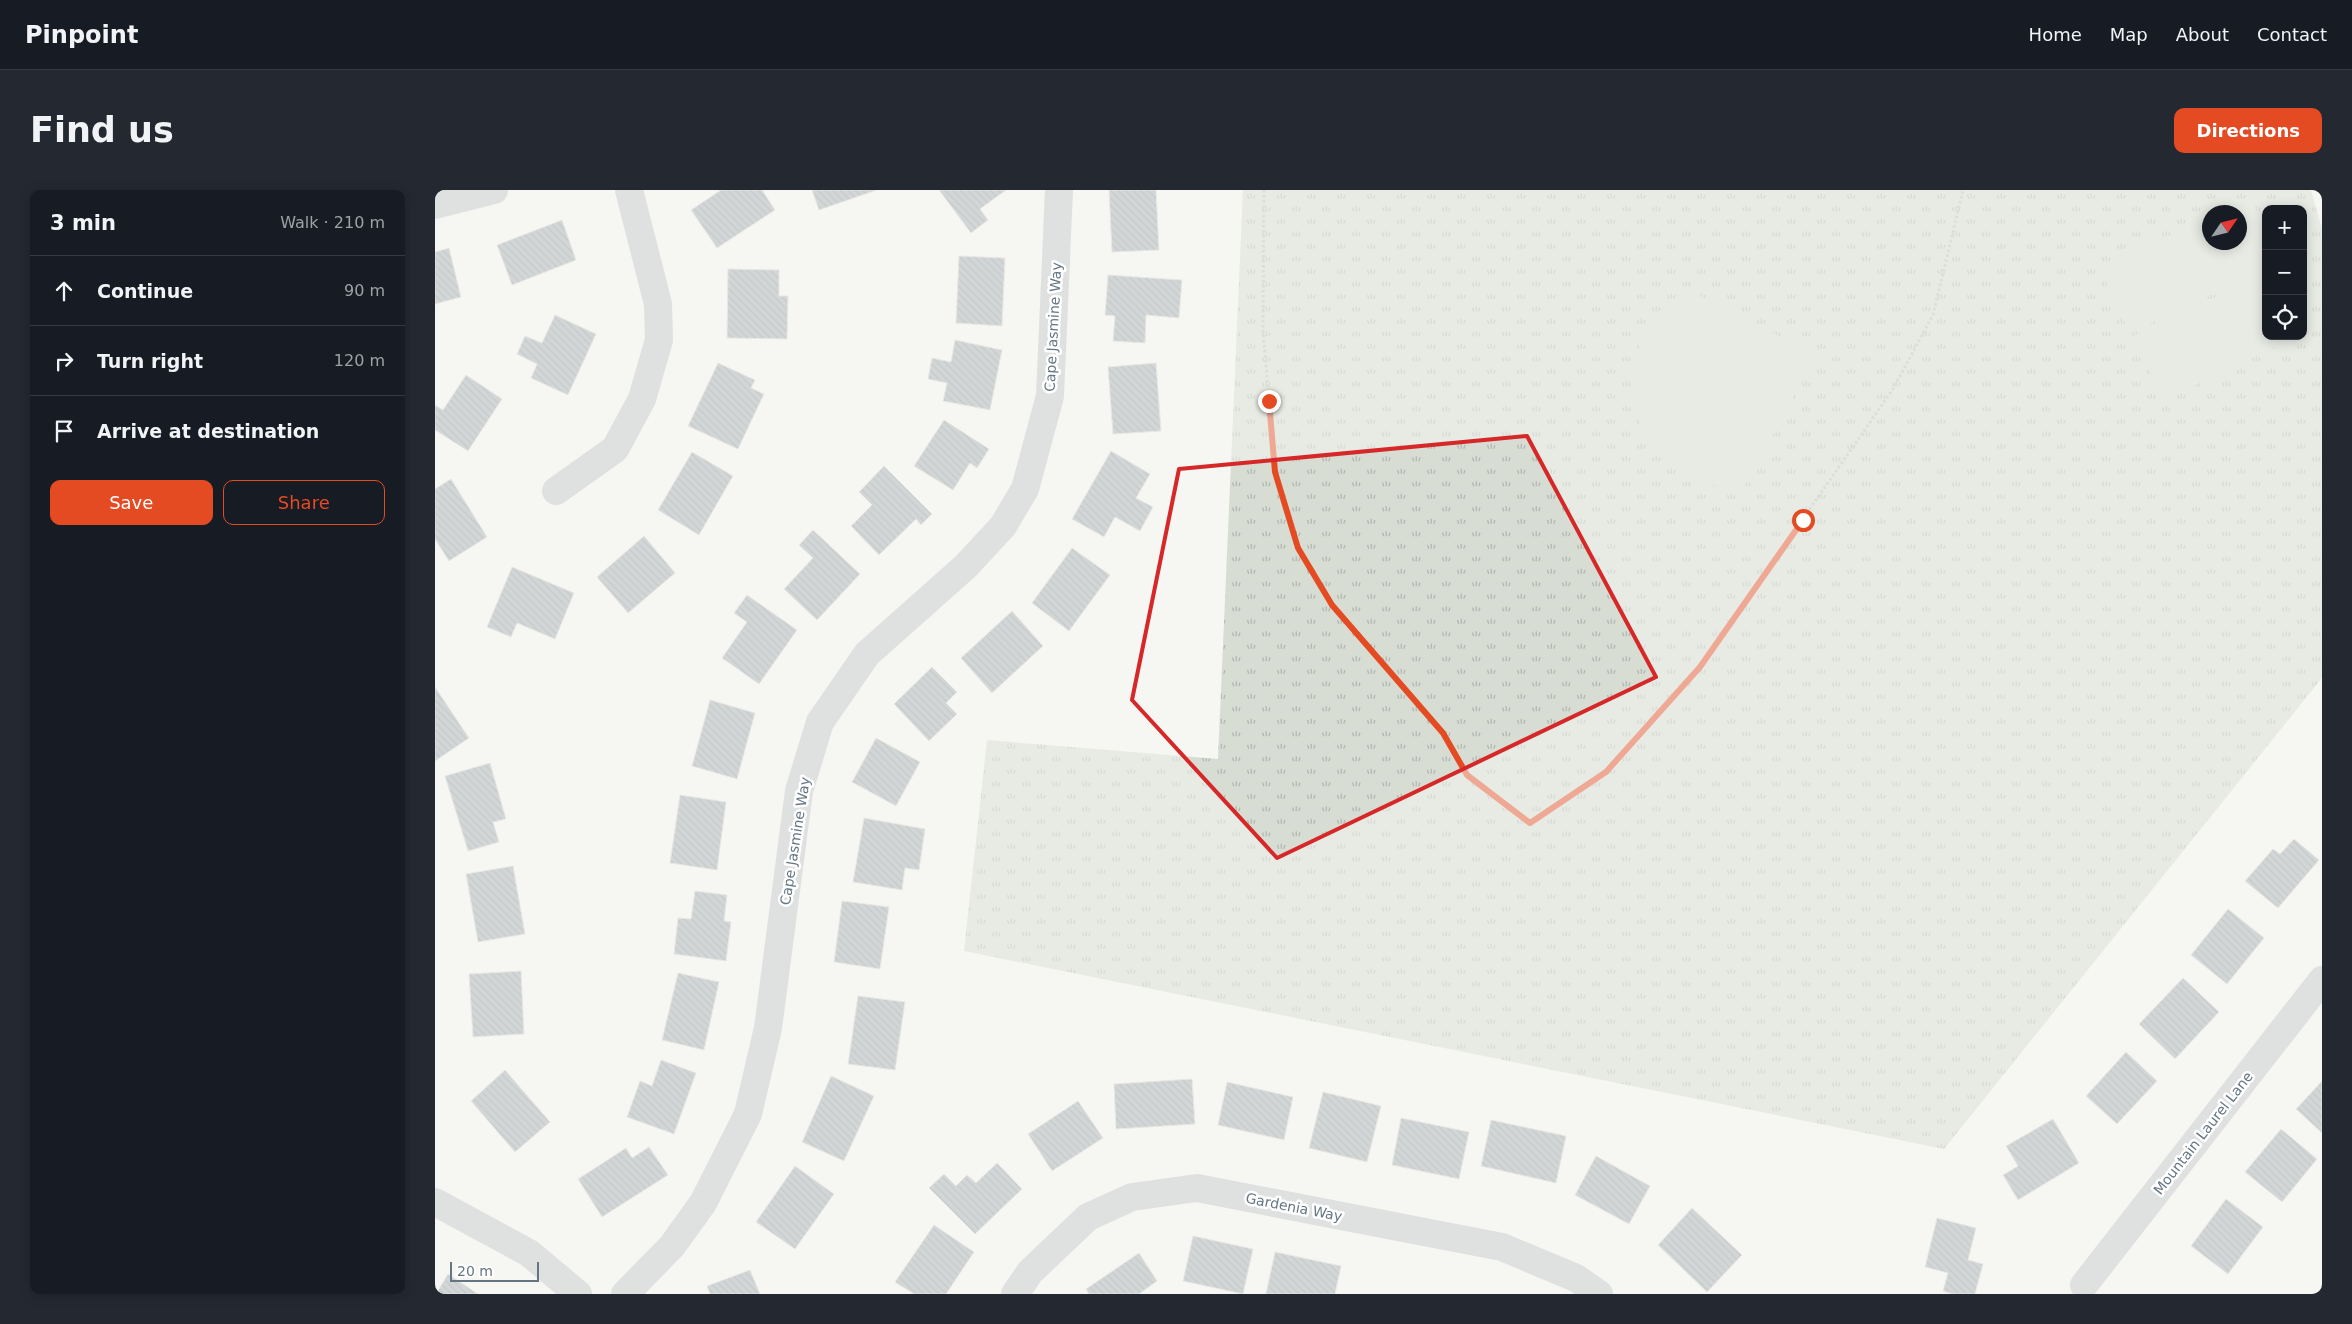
<!DOCTYPE html>
<html lang="en">
<head>
<meta charset="utf-8">
<style>
	body { margin:0; font-family:"DejaVu Sans",sans-serif; background:#242831; color:#f1f3f6 }
	.controls { position:absolute; right:15px; top:15px; display:grid; overflow:hidden; border-radius:10px; box-shadow:0 2px 12px #0003 }
	.controls button { width:45px; height:45px; display:grid; place-items:center; padding:0; border:0; border-bottom:1px solid #363941; background:#171b24; color:#f1f3f6; font:25px sans-serif }
	.compass { position:absolute; left:1767px; top:15px; width:45px; height:45px; border-radius:50%; background:#171b24; box-shadow:0 2px 12px #0003; rotate:55deg }
	.scale { position:absolute; left:15px; bottom:12px; width:89px; box-sizing:border-box; padding-left:5px; border:2px solid #647683; border-top:0; font-size:14px; line-height:18px; white-space:nowrap; color:#647683; -webkit-text-stroke:4px #fff; paint-order:stroke }
	.stop { position:absolute; width:15px; height:15px; margin:-11px; border:4px solid #e44b23; border-radius:50%; background:#fff }
	.stop.end { background:#e44b23; border-color:#fff; box-shadow:0 1px 5px #0008 }
	.list { margin:0; padding:0; list-style:none }
	h2 { display:flex; justify-content:space-between; align-items:center; height:65px; margin:0; padding:0 20px; font-size:21px }
	h2 small { font-size:16px; font-weight:400; color:#9ea1a6 }
	.list li { display:grid; grid-template-columns:32px 1fr auto; gap:15px; align-items:center; box-sizing:border-box; height:70px; padding:0 20px; border-top:1px solid #363941 }
	.list b { display:block; font-size:19px; white-space:nowrap }
	.list em { font-size:16px; font-style:normal; color:#9ea1a6 }
	.actions { display:flex; gap:10px; padding:15px 20px }
	.actions a { flex:1; padding:11px 0; border:1px solid #e44b23; border-radius:10px; text-align:center; font-size:18px; color:#e44b23 }
	.actions .main { background:#e44b23; color:#fff }
	.icon { flex:none; width:28px; height:28px; fill:none; stroke:currentColor; stroke-width:2; stroke-linecap:round; stroke-linejoin:round }
	.map { position:relative; flex:none; width:1887px; height:1104px; overflow:hidden; border-radius:10px }
	header { display:flex; align-items:center; gap:30px; box-sizing:border-box; height:70px; padding:0 25px; background:#171b24; border-bottom:1px solid #363941 }
	header strong { font-size:24px }
	nav { display:flex; gap:28px; margin-inline-start:auto; font-size:18px }
	.intro { display:flex; align-items:center; justify-content:space-between; box-sizing:border-box; height:120px; padding:0 30px }
	h1 { margin:0; font-size:35px }
	.button { padding:12px 22px; border-radius:10px; background:#e44b23; color:#fff; font-size:18px; font-weight:700 }
	main { display:flex; gap:30px; padding:0 30px }
	aside { flex:1; background:#171b24; border-radius:10px; box-shadow:0 2px 12px #0003 }
	.map>svg:first-child { display:block }
	.grass { fill:url(#grass-tufts); fill-rule:evenodd }
	.garden { fill:#d7ddd3 }
	.building { fill:url(#building-back-hatch); stroke:#d7d7d5 }
	.lines { fill:none; stroke-linecap:round; stroke-linejoin:round }
	.path { stroke:#bdbfc1; stroke-width:3; stroke-dasharray:2.5 2.5; stroke-linecap:butt }
	.street { stroke:#c3c7ca; stroke-width:28 }
	.route { stroke:#e44b23; stroke-width:6 }
	.marked { fill:none; stroke:#d62828; stroke-width:4; stroke-linejoin:round }
	.labels { text-anchor:middle; dominant-baseline:central; stroke-width:5; stroke-linejoin:round; paint-order:stroke }
	.street-label { font-size:14px; fill:#647683; stroke:#fff }
</style>
</head>
<body>
<header>
<strong>Pinpoint</strong>
<nav><a>Home</a><a>Map</a><a>About</a><a>Contact</a></nav>
</header>
<div class="intro"><h1>Find us</h1><a class="button">Directions</a></div>
<main>
<aside>
<h2>3 min<small>Walk · 210 m</small></h2>
<ul class="list">
<li><svg class="icon" aria-label="ahead" viewBox="0 0 24 24"><path d="M12 20V5M6 11l6-6 6 6"/></svg><div><b>Continue</b></div><em>90 m</em></li>
<li><svg class="icon" aria-label="right" viewBox="0 0 24 24"><path d="M7 20v-9h11M14 6l5 5-5 5"/></svg><div><b>Turn right</b></div><em>120 m</em></li>
<li><svg class="icon" aria-label="arrive" viewBox="0 0 24 24"><path d="M6 21V4h12l-3 4 3 4H6"/></svg><div><b>Arrive at destination</b></div></li>
</ul>
<div class="actions"><a class="main">Save</a><a>Share</a></div>
</aside>
<div class="map">
<svg width="1887" height="1104" viewBox="0 0 1887 1104">
	<defs>
		<pattern id="grass-tufts" width="24" height="20" patternUnits="userSpaceOnUse" patternTransform="scale(1.25)"><rect width="24" height="20" fill="#d7ddd3"/><path d="M3 7l-1-3M5 7V3M7 7l1-3M15 17l-1-3M17 17v-4M19 17l1-3" fill="none" stroke="#b2b8b1"/></pattern>
		<pattern id="building-back-hatch" width="6" height="6" patternUnits="userSpaceOnUse" patternTransform="scale(1.25)"><rect width="6" height="6" fill="#a7b0b5"/><path d="M-1 5l2 2M0 0l6 6M5-1l2 2" fill="none" stroke="#8c9499"/></pattern>
	</defs>
	<rect width="100%" height="100%" fill="#f6f6f2"/>
	<!-- grass -->
	<path class="grass" d="M 808,0 L 1876,0 L 1887,39 L 1887,488 L 1509,959 L 529,761 L 552,550 L 783,569 ZM 1831,19 L 1868,19 L 1868,146 L 1831,146 ZM 1774,22 L 1804,22 L 1804,52 L 1774,52 Z"/>
	<!-- garden -->
	<g class="garden">
		<path d="M 1815,7 L 1831,40 L 1831,79 L 1695,143 L 1665,78 L 1774,26 L 1774,52 L 1804,52 L 1804,22 L 1783,22 Z"/>
		<path d="M 1831,83 L 1831,146 L 1864,146 L 1729,210 L 1698,146 Z"/>
		<path d="M 1255,101 L 1381,165 L 1308,299 L 1280,296 L 1257,287 L 1239,275 L 1221,259 L 1201,226 L 1198,188 L 1204,157 L 1214,134 Z"/>
	</g>
	<!-- building -->
	<g class="building">
		<path d="M 286,0 L 327,0 L 340,20 L 282,58 L 256,20 Z"/>
		<path d="M 377,0 L 442,0 L 384,20 Z"/>
		<path d="M 504,0 L 571,0 L 545,19 L 553,30 L 536,43 Z"/>
		<path d="M 674,0 L 721,0 L 724,60 L 677,62 Z"/>
		<path d="M 127,30 L 141,70 L 77,95 L 62,55 Z"/>
		<path d="M 14,58 L 26,107 L 0,114 L 0,62 Z"/>
		<path d="M 524,66 L 570,68 L 567,136 L 521,133 Z"/>
		<path d="M 293,79 L 344,80 L 344,106 L 353,106 L 352,149 L 292,148 Z"/>
		<path d="M 673,85 L 747,90 L 744,128 L 711,125 L 710,153 L 678,151 L 680,126 L 670,125 Z"/>
		<path d="M 120,125 L 161,144 L 133,205 L 96,188 L 102,174 L 82,164 L 90,146 L 107,153 Z"/>
		<path d="M 520,150 L 567,160 L 555,220 L 508,211 L 512,193 L 493,189 L 497,168 L 516,172 Z"/>
		<path d="M 283,173 L 320,190 L 316,198 L 329,204 L 303,259 L 253,236 Z"/>
		<path d="M 721,173 L 726,241 L 678,244 L 673,177 Z"/>
		<path d="M 31,185 L 67,209 L 33,261 L 0,240 L 0,215 L 8,220 Z"/>
		<path d="M 509,230 L 554,259 L 542,278 L 535,273 L 518,300 L 479,276 Z"/>
		<path d="M 676,261 L 715,284 L 701,308 L 718,317 L 705,341 L 680,327 L 669,347 L 637,329 Z"/>
		<path d="M 257,262 L 298,286 L 264,345 L 223,320 Z"/>
		<path d="M 449,276 L 497,324 L 486,335 L 481,329 L 444,365 L 416,336 L 437,315 L 424,302 Z"/>
		<path d="M 16,289 L 52,347 L 14,371 L 0,349 L 0,299 Z"/>
		<path d="M 378,340 L 425,384 L 382,430 L 349,399 L 378,368 L 364,355 Z"/>
		<path d="M 209,346 L 240,383 L 193,423 L 162,387 Z"/>
		<path d="M 637,358 L 675,385 L 634,441 L 597,413 Z"/>
		<path d="M 77,377 L 139,403 L 120,449 L 82,433 L 76,447 L 52,437 Z"/>
		<path d="M 312,405 L 362,440 L 324,494 L 287,468 L 312,432 L 299,423 Z"/>
		<path d="M 577,421 L 608,456 L 557,503 L 526,468 Z"/>
		<path d="M 497,477 L 522,502 L 511,513 L 522,524 L 494,551 L 459,514 Z"/>
		<path d="M 0,497 L 34,548 L 0,571 Z"/>
		<path d="M 275,510 L 320,523 L 302,589 L 257,576 Z"/>
		<path d="M 441,548 L 485,572 L 461,616 L 417,592 Z"/>
		<path d="M 55,573 L 71,629 L 58,632 L 64,652 L 33,661 L 10,586 Z"/>
		<path d="M 245,605 L 291,612 L 282,680 L 235,673 Z"/>
		<path d="M 429,628 L 490,639 L 484,680 L 470,678 L 467,700 L 418,692 Z"/>
		<path d="M 1859,649 L 1884,670 L 1843,718 L 1810,691 L 1838,659 L 1845,664 Z"/>
		<path d="M 78,676 L 90,744 L 43,752 L 31,684 Z"/>
		<path d="M 260,701 L 292,705 L 289,731 L 296,732 L 291,771 L 239,764 L 243,728 L 256,729 Z"/>
		<path d="M 407,711 L 454,717 L 445,779 L 399,772 Z"/>
		<path d="M 1793,719 L 1829,748 L 1792,794 L 1756,765 Z"/>
		<path d="M 86,781 L 89,844 L 38,847 L 34,784 Z"/>
		<path d="M 243,783 L 284,792 L 269,860 L 227,850 Z"/>
		<path d="M 1748,788 L 1784,822 L 1740,869 L 1704,834 Z"/>
		<path d="M 423,806 L 470,812 L 460,880 L 413,874 Z"/>
		<path d="M 1691,862 L 1722,891 L 1682,934 L 1651,906 Z"/>
		<path d="M 226,870 L 261,883 L 239,944 L 192,927 L 205,891 L 217,896 Z"/>
		<path d="M 70,880 L 115,932 L 80,962 L 36,911 Z"/>
		<path d="M 396,886 L 439,906 L 409,971 L 367,952 Z"/>
		<path d="M 757,889 L 760,934 L 681,939 L 679,894 Z"/>
		<path d="M 1887,891 L 1887,943 L 1861,919 Z"/>
		<path d="M 792,892 L 858,907 L 849,950 L 783,935 Z"/>
		<path d="M 888,902 L 946,916 L 932,972 L 874,958 Z"/>
		<path d="M 643,911 L 668,948 L 617,981 L 593,944 Z"/>
		<path d="M 966,928 L 1034,942 L 1024,989 L 957,975 Z"/>
		<path d="M 1618,929 L 1644,973 L 1583,1010 L 1568,985 L 1583,976 L 1571,956 Z"/>
		<path d="M 1056,930 L 1131,946 L 1121,993 L 1046,976 Z"/>
		<path d="M 1846,939 L 1882,969 L 1847,1012 L 1810,982 Z"/>
		<path d="M 214,957 L 233,985 L 167,1027 L 143,989 L 191,958 L 197,968 Z"/>
		<path d="M 1161,966 L 1215,996 L 1194,1034 L 1140,1005 Z"/>
		<path d="M 562,973 L 587,999 L 540,1044 L 494,998 L 509,984 L 521,996 L 532,985 L 541,993 Z"/>
		<path d="M 360,976 L 399,1004 L 360,1059 L 321,1032 Z"/>
		<path d="M 1791,1009 L 1828,1037 L 1793,1084 L 1756,1056 Z"/>
		<path d="M 1257,1018 L 1307,1065 L 1272,1102 L 1223,1055 Z"/>
		<path d="M 1502,1028 L 1541,1038 L 1533,1070 L 1548,1074 L 1540,1104 L 1518,1104 L 1508,1101 L 1513,1083 L 1490,1077 Z"/>
		<path d="M 499,1035 L 539,1062 L 511,1104 L 479,1104 L 460,1092 Z"/>
		<path d="M 758,1046 L 818,1059 L 808,1104 L 748,1091 Z"/>
		<path d="M 840,1062 L 906,1076 L 900,1104 L 831,1104 Z"/>
		<path d="M 704,1063 L 722,1091 L 704,1104 L 654,1104 L 651,1099 Z"/>
		<path d="M 315,1080 L 325,1104 L 275,1104 L 272,1096 Z"/>
		<path d="M 13,1084 L 43,1104 L 1,1104 Z"/>
	</g>
	<g class="lines">
		<!-- path -->
		<path class="path" d="M 829,0 L 828,140 L 840,282 L 863,358 L 897,415 L 1008,543 L 1032,585 L 1095,633 L 1171,582 L 1265,477 L 1458,199 L 1498,125 L 1528,0"/>
		<!-- street -->
		<g class="street">
			<path d="M 0,15 L 59,0"/>
			<path d="M 121,301 L 180,259 L 207,209 L 224,150 L 223,114 L 194,0"/>
			<path d="M 0,1012 L 94,1063 L 143,1104"/>
			<path d="M 1649,1095 L 1887,790"/>
			<path d="M 190,1104 L 237,1056 L 268,1013 L 313,924 L 333,838 L 364,601 L 385,532 L 432,464 L 531,376 L 568,336 L 590,299 L 615,206 L 624,0"/>
			<path d="M 580,1104 L 595,1082 L 653,1027 L 697,1007 L 762,998 L 1067,1057 L 1141,1088 L 1164,1104"/>
		</g>
	</g>
	<g class="lines">
		<!-- route -->
		<path class="route" d="M 834,211 L 840,282 L 863,358 L 897,415 L 1008,543 L 1032,585 L 1095,633 L 1171,582 L 1265,477 L 1368,330"/>
	</g>
	<!-- marked area -->
	<path d="M0 0H1887V1104H0ZM 1092,246 L 1221,487 L 842,668 L 697,510 L 744,279 Z" fill="#f6f6f2" fill-opacity=".55" fill-rule="evenodd"/>
	<path class="marked" d="M 1092,246 L 1221,487 L 842,668 L 697,510 L 744,279 Z"/>
	<g class="labels">
		<!-- street labels -->
		<g class="street-label">
			<text transform="translate(618 137) rotate(-87)">Cape Jasmine Way</text>
			<text transform="translate(360 651) rotate(-81)">Cape Jasmine Way</text>
			<text transform="translate(1768 943) rotate(-52)">Mountain Laurel Lane</text>
			<text transform="translate(859 1017) rotate(11)">Gardenia Way</text>
		</g>
	</g>
</svg>
<div class="controls">
<button>+</button>
<button>−</button>
<button><svg class="icon" aria-label="locate" viewBox="0 0 24 24"><circle cx="12" cy="12" r="6"/><path d="M12 2v4M12 18v4M2 12h4M18 12h4"/></svg></button>
</div>
<svg class="compass" viewBox="-18 -18 36 36"><path d="M0-13l5 13h-10z" fill="#e53935"/><path d="M0 13l5-13h-10z" fill="#9ea1a6"/></svg>
<div class="scale">20 m</div>
<div class="stop" style="left:1368px;top:330px"></div>
<div class="stop end" style="left:834px;top:211px"></div>
</div>
</main>
</body>
</html>
